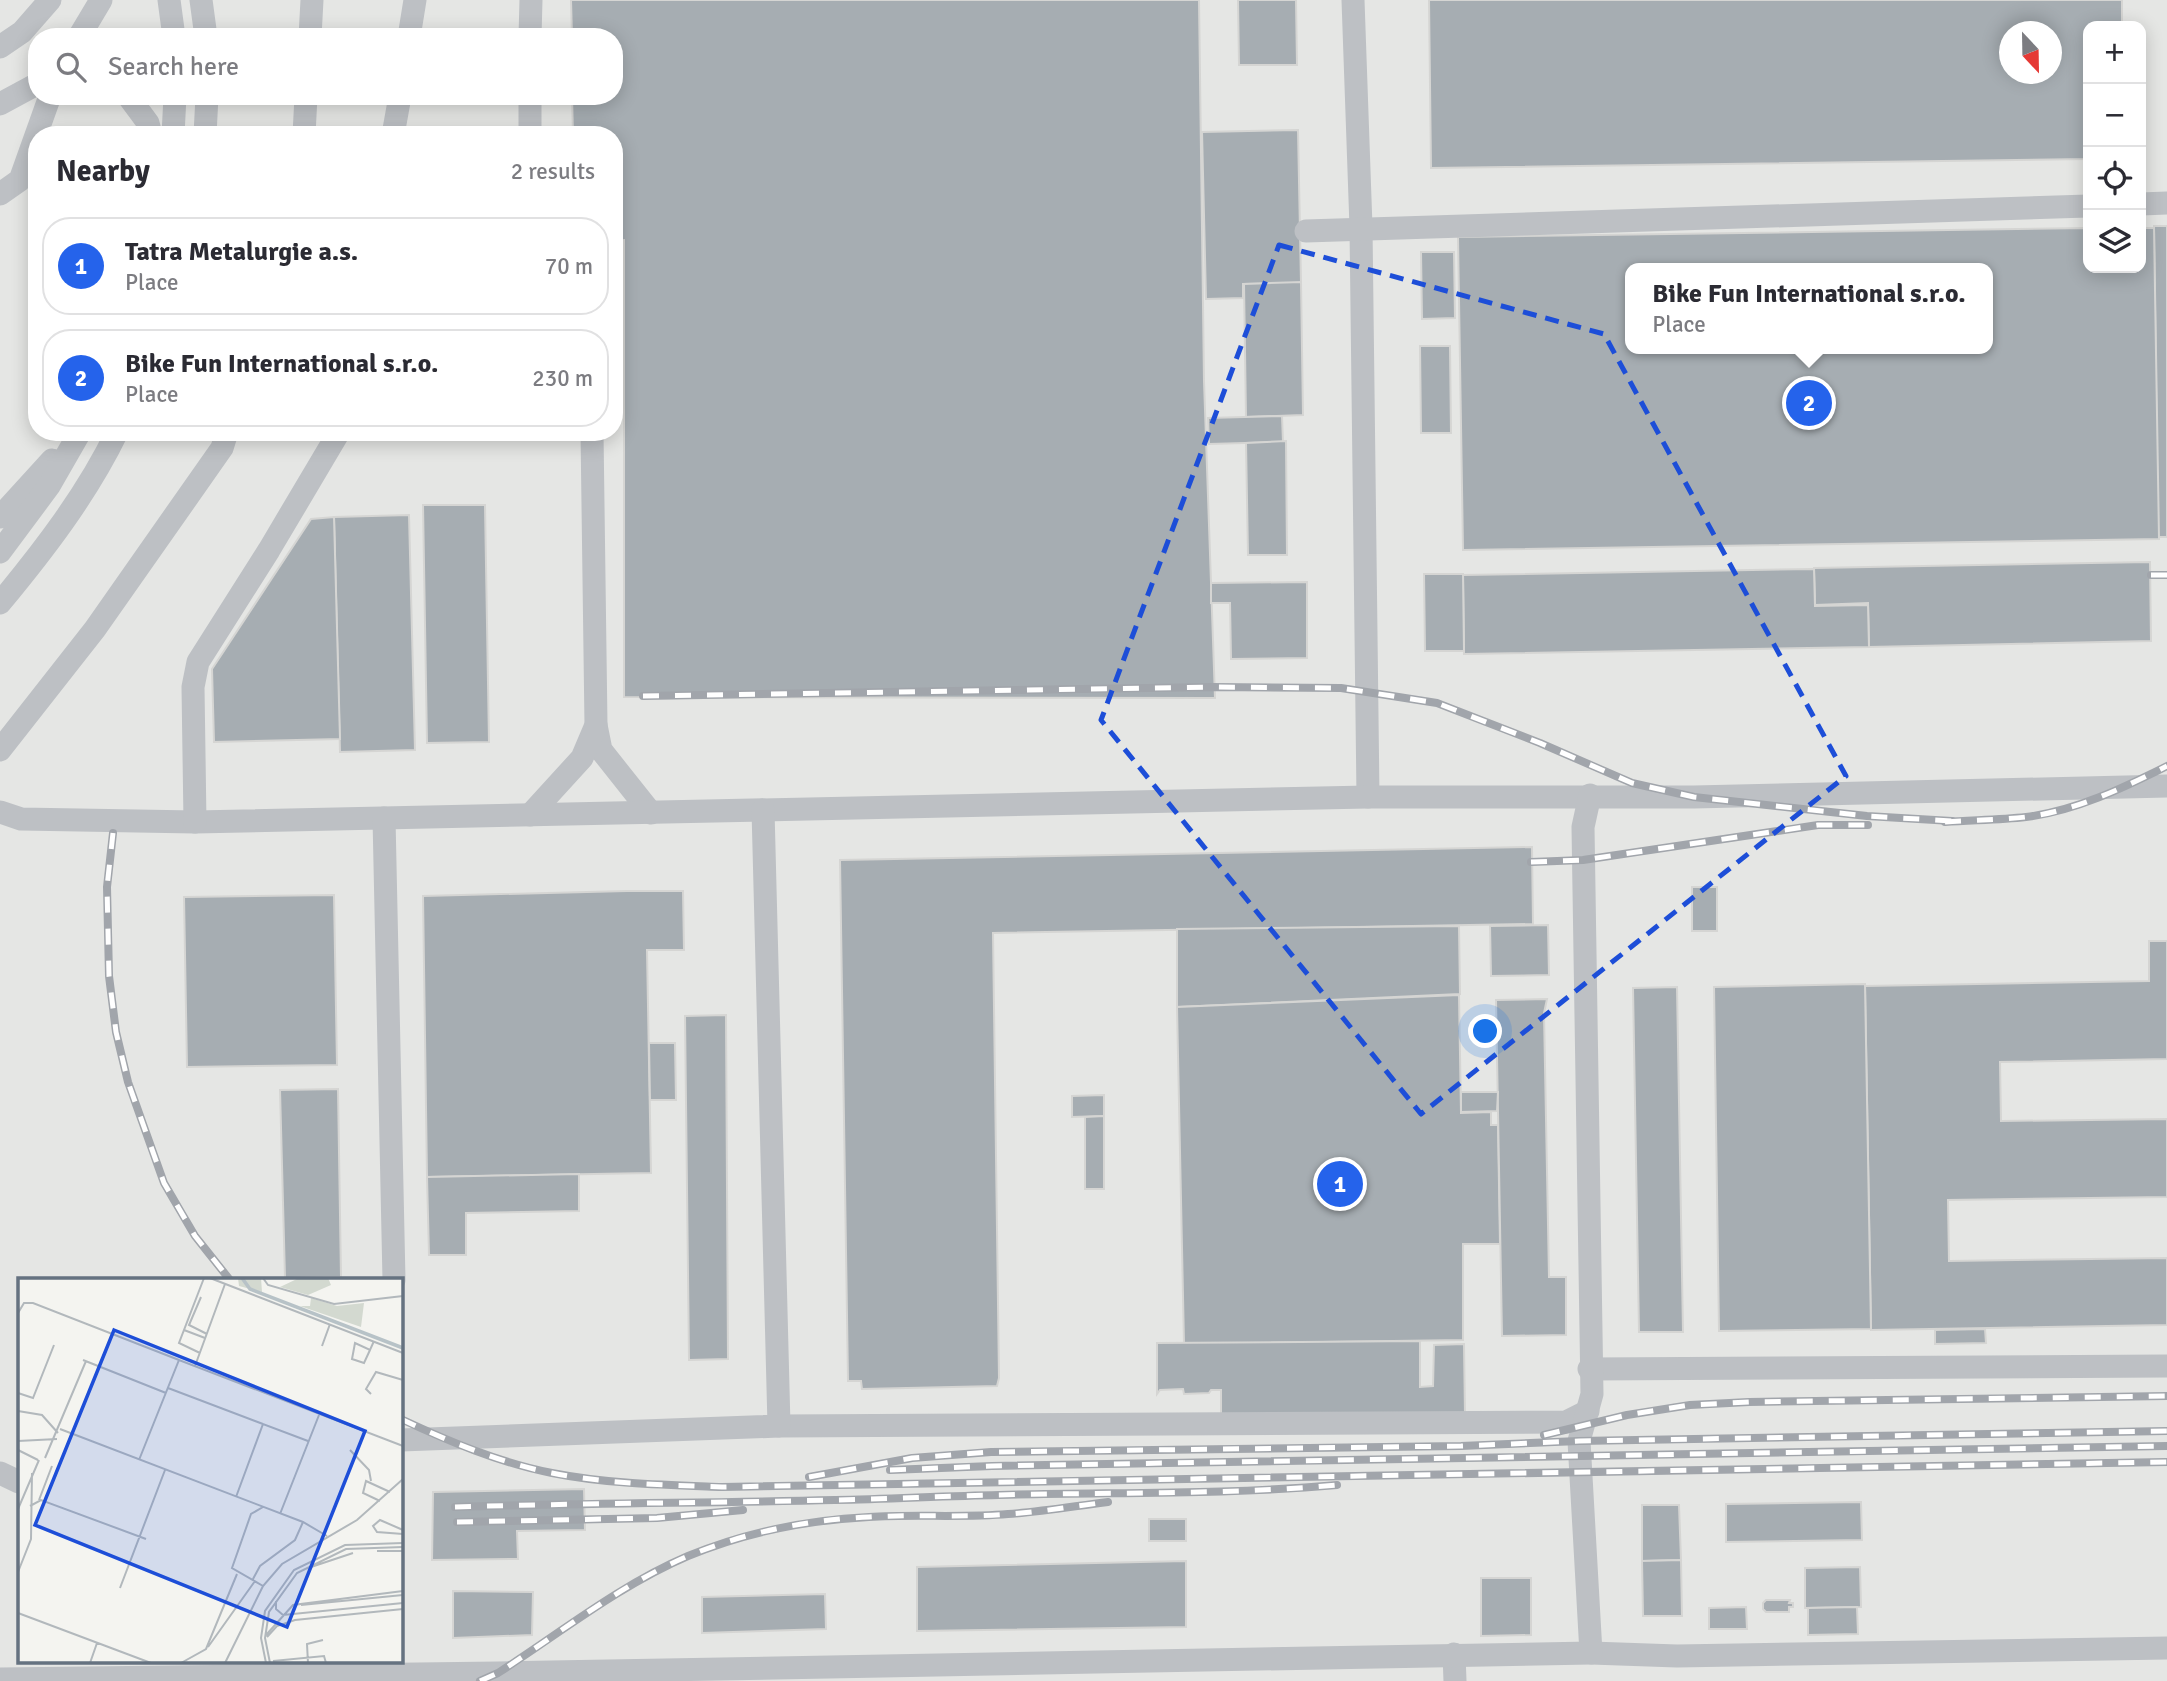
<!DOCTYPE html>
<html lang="en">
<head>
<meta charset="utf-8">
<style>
	body { margin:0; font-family:Signika,sans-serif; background:#f7f7f7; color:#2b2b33 }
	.controls { position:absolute; right:21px; top:21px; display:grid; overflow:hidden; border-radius:14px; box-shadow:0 4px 18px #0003 }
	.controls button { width:63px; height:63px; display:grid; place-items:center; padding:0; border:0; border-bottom:2px solid #e1e1e2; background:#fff; color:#2b2b33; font:35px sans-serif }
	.compass { position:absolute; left:1999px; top:21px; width:63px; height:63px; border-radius:50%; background:#fff; box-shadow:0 4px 18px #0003; rotate:158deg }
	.you { position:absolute; left:1486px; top:1032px; width:24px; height:24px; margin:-18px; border:5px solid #fff; border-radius:50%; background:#1a73e8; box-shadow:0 0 0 10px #1a73e833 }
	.badge { display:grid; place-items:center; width:46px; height:46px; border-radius:50%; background:#2563eb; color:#fff; font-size:23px; font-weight:700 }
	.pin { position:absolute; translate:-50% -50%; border:4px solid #fff; box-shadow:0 2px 7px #0006 }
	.popup { position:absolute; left:1625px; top:263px; width:368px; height:91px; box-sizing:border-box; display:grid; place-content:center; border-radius:14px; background:#fff; filter:drop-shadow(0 2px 5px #0005); font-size:23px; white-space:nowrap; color:#7c7c81 }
	.popup b { font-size:26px; color:#2b2b33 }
	.popup::after { content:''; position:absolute; left:50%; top:100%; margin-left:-14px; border:14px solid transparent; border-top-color:#fff }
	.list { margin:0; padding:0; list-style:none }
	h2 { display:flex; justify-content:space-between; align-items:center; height:91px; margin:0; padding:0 28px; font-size:30px }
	h2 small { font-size:23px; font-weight:400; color:#7c7c81 }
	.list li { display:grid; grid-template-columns:46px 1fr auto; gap:21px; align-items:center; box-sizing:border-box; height:98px; margin:0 14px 14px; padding:0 14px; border:2px solid #e1e1e2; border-radius:28px }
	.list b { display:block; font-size:26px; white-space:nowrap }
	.list p { margin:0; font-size:23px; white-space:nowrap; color:#7c7c81 }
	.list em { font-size:23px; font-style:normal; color:#7c7c81 }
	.icon { flex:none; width:38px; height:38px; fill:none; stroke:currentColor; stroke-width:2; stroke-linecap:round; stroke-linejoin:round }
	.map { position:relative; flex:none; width:2167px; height:1681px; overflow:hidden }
	.search { position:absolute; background:#fff; box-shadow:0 4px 18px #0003; left:28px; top:28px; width:595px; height:77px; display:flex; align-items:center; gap:18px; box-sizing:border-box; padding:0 24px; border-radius:28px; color:#7c7c81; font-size:26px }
	.panel { position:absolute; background:#fff; box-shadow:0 4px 18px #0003; left:28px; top:126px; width:595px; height:315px; border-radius:28px }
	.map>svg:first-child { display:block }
	.built { fill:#e5e6e4; fill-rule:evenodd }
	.building { fill:#a6adb2; stroke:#d5d5d3; stroke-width:2; fill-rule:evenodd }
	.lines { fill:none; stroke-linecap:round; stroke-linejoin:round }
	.minor { stroke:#bdc0c4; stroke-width:23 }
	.rail-casing { stroke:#a1a5ab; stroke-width:8 }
	.rail { stroke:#fff; stroke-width:5; stroke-dasharray:16; stroke-linecap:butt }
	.marked { fill:none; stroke:#1d4ed8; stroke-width:5; stroke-dasharray:14 9; stroke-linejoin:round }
	.inset-river { fill:none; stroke:#b7c2c7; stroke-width:3.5 }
	.inset-road { fill:none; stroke:#b2b8bc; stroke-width:2 }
	.view { fill:#1d4ed8; fill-opacity:0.15; stroke:#1d4ed8; stroke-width:3.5 }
	.inset-edge { fill:none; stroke:#657280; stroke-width:3.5 }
</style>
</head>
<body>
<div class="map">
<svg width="2167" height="1681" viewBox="0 0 2167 1681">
	<rect width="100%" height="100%" fill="#f4f4f0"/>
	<!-- built -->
	<path class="built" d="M 0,0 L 2167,0 L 2167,1681 L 0,1681 ZM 2088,26 L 2141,26 L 2141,268 L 2088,268 ZM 2010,32 L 2052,32 L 2052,74 L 2010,74 ZM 37,37 L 614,37 L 614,96 L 37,96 ZM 37,135 L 614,135 L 614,432 L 37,432 ZM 1630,268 L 1988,268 L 1988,349 L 1630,349 ZM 19,1280 L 401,1280 L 401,1662 L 19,1662 Z"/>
	<!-- building -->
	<g class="building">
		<path d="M 571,0 L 1199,0 L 1204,381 L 1215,698 L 624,697 L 624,240 L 614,241 L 614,135 L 573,135 L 572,96 L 614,96 L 614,37 L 572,37 Z"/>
		<path d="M 1238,0 L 1296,0 L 1297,65 L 1239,65 Z"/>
		<path d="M 1429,0 L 2122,0 L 2122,26 L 2088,26 L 2088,159 L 1431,168 ZM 2010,32 L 2052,32 L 2052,74 L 2010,74 Z"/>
		<path d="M 1298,130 L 1301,283 L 1243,284 L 1243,298 L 1206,299 L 1202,132 Z"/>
		<path d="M 2154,226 L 2167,226 L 2167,537 L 2158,537 Z"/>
		<path d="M 2088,228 L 2088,268 L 2141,268 L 2141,228 L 2154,228 L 2159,539 L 1463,550 L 1458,237 ZM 1630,268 L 1988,268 L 1988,349 L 1630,349 Z"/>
		<path d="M 1421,252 L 1454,252 L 1455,318 L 1422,319 Z"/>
		<path d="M 1301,282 L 1303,415 L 1246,417 L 1244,284 Z"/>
		<path d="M 1420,346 L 1450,346 L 1451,433 L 1421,433 Z"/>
		<path d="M 1282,416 L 1283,442 L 1209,444 L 1208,418 Z"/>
		<path d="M 1286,441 L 1287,555 L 1248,555 L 1246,443 Z"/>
		<path d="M 423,505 L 485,505 L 489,742 L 427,743 Z"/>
		<path d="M 409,515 L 415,750 L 340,752 L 334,517 Z"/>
		<path d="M 334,517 L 340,739 L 214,742 L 212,669 L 311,519 Z"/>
		<path d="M 2150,562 L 2151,641 L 1869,647 L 1868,603 L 1815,605 L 1814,568 Z"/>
		<path d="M 1814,569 L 1815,606 L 1868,605 L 1869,647 L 1464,654 L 1463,575 Z"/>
		<path d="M 1424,574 L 1463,574 L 1464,651 L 1425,651 Z"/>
		<path d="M 1307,582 L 1307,658 L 1231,659 L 1230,603 L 1211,603 L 1211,583 Z"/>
		<path d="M 1532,847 L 1533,924 L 993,933 L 999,1378 L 997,1386 L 862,1389 L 861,1381 L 848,1381 L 840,860 Z"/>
		<rect x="1692" y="887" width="25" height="44"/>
		<path d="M 627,891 L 683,891 L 684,950 L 647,950 L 651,1173 L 427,1177 L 423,896 Z"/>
		<path d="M 334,895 L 337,1065 L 187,1067 L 184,897 Z"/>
		<path d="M 1548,925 L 1549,975 L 1491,976 L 1490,926 Z"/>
		<path d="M 1459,926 L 1460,994 L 1177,1007 L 1177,929 Z"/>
		<path d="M 2149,941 L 2167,941 L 2167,1059 L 2000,1062 L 2001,1121 L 2167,1119 L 2167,1197 L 1948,1200 L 1949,1261 L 2167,1258 L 2167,1325 L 1871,1330 L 1865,986 L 2149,981 Z"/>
		<path d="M 1865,984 L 1871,1329 L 1719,1331 L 1714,987 Z"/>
		<path d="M 1677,987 L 1683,1332 L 1639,1332 L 1633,988 Z"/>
		<path d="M 1459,995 L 1461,1113 L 1491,1112 L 1491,1125 L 1498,1125 L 1500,1244 L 1463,1244 L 1463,1340 L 1184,1344 L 1177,1007 Z"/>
		<path d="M 1547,999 L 1544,1013 L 1549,1277 L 1566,1277 L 1566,1335 L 1502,1336 L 1496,1000 Z"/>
		<path d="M 726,1015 L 728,1359 L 689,1360 L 685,1016 Z"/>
		<path d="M 649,1043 L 675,1043 L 676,1100 L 650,1100 Z"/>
		<path d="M 338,1089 L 341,1277 L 285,1278 L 280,1090 Z"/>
		<path d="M 1461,1092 L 1498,1092 L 1497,1111 L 1461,1112 Z"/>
		<path d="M 1104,1095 L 1104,1116 L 1072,1117 L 1072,1096 Z"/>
		<path d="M 1104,1116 L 1104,1189 L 1085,1189 L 1085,1117 Z"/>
		<path d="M 579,1174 L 579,1211 L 466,1213 L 466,1255 L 429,1255 L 427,1177 Z"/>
		<path d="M 1985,1329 L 1986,1343 L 1935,1344 L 1935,1330 Z"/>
		<path d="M 1420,1341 L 1420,1387 L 1433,1386 L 1434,1345 L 1464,1344 L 1465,1414 L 1221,1417 L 1221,1390 L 1211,1390 L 1209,1393 L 1184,1394 L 1183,1389 L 1160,1390 L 1157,1394 L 1157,1343 Z"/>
		<path d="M 584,1489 L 585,1530 L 517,1531 L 518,1559 L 432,1560 L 433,1492 Z"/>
		<path d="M 1861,1502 L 1862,1540 L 1726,1542 L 1726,1504 Z"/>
		<path d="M 1642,1505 L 1679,1505 L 1681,1560 L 1642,1561 Z"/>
		<rect x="1149" y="1519" width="37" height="22"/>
		<path d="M 1681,1560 L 1682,1616 L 1643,1616 L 1642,1561 Z"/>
		<path d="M 1186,1561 L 1186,1627 L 917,1631 L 917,1567 Z"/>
		<path d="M 1860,1567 L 1861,1607 L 1805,1608 L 1805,1568 Z"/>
		<path d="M 1481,1578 L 1531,1578 L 1531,1635 L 1481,1636 Z"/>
		<path d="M 453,1591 L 533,1592 L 532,1635 L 453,1638 Z"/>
		<path d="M 825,1594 L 826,1629 L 702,1633 L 702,1597 Z"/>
		<path d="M 1766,1600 L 1790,1600 L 1789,1603 L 1793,1603 L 1793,1607 L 1789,1607 L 1789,1612 L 1766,1612 L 1763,1609 L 1763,1603 Z"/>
		<path d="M 1746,1607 L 1747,1629 L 1709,1629 L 1709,1608 Z"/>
		<path d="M 1857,1607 L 1858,1634 L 1808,1635 L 1808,1608 Z"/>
	</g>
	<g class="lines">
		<!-- minor -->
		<g class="minor">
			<path d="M 169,0 L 174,37"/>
			<path d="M 201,0 L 206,37"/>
			<path d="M 1353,0 L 1361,227 L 1368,797"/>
			<path d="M 79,37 L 101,0"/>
			<path d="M 310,37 L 312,0"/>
			<path d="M 409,37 L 415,0"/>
			<path d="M 530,37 L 531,0"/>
			<path d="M 0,47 L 22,32 L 50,0"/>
			<path d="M 128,96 L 148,123 L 151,135"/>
			<path d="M 0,104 L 37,84"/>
			<path d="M 173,135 L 175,96"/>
			<path d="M 205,135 L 207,96"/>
			<path d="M 304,135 L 306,96"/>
			<path d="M 393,135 L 400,96"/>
			<path d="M 530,135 L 530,96"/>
			<path d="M 0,194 L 20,180 L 50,96"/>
			<path d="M 2141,204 L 2167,203"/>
			<path d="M 1306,231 L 2088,206"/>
			<path d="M 0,517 L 52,460"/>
			<path d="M 0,552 L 49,486 L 80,432"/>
			<path d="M 0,603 C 44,550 87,494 117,432"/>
			<path d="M 596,725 L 601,750 L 651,813"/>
			<path d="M 0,750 L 95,629 L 222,448 L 227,432"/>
			<path d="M 0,812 L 21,819 L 195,822 L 1368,797 L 1694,797 L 2167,786"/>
			<path d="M 530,815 L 582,758 L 596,725 L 592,432"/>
			<path d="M 384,818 L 394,1280"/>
			<path d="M 195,822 L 193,687 L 198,662 L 269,550 L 339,432"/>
			<path d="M 1589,1369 L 2167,1366"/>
			<path d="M 779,1426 L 1566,1422 L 1588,1411"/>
			<path d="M 401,1440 L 779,1426 L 763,810"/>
			<path d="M 0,1473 L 19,1482"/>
			<path d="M 1591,1653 L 1677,1656 L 2167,1648"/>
			<path d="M 1454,1654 L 1455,1681"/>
			<path d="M 0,1679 L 498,1673 L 1591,1653 L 1579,1441 L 1592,1394 L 1583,827 L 1590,795"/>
		</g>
		<!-- rail casing -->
		<g class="rail-casing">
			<g id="rail">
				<path d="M 2151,575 L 2167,575"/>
				<path d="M 643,696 L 1213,687 L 1341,688 L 1437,703 L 1540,743 L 1632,783 L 1694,797 L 1867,816 L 1952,821"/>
				<path d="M 1945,822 C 1972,820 1999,820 2026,817 C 2075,811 2123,788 2167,766"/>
				<path d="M 113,833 L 107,887 L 109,976 L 116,1032 L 128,1082 L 164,1183 L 195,1236 L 230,1280"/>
				<path d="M 1531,862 L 1583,860 L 1818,825 L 1868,825"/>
				<path d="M 401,1419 C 448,1441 500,1463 552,1473 C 608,1484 665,1485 722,1487 L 2167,1462"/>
				<path d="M 1544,1435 L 1627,1415 L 1690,1405 L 1749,1402 L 2167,1396"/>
				<path d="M 890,1470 L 992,1466 L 2167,1446"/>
				<path d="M 809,1477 L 912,1458 L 991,1452 L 1461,1446 L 1579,1441 L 2167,1431"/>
				<path d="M 455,1507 C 582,1503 709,1503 835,1500 C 890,1499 944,1496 999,1495 C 1112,1492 1224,1495 1337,1485"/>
				<path d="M 457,1522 L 657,1518 L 743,1510"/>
				<path d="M 480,1681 L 498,1673 C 560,1633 620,1585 688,1556 C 746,1532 807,1520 869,1517 C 915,1514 962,1518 1008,1514 C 1041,1512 1075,1506 1108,1502"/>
			</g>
		</g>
		<!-- rail -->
		<use href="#rail" class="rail"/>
	</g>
	<!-- marked area -->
	<path class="marked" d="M 1279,245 L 1604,334 L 1846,776 L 1421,1114 L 1101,720 Z"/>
	<!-- overview -->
	<g transform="translate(18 1278)">
		<rect width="385" height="385" fill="#f4f4f0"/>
		<path d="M 220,0 L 243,0 L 244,14 L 221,8 ZM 281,0 L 310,0 L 313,7 L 290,17 L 262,9 ZM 293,20 L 319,28 L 346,25 L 343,49 L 282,28 L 292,28 Z" fill="#d3d9d0"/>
		<path class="inset-river" d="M 224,0 L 232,11 L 385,70"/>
		<path class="inset-road" d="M 192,0 L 385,75M 245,0 L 250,7 L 316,26 L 385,18M 183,19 L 171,47 L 189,56M 0,35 L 6,25 L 15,25 L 161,82M 166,52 L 187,60M 304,68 L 312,46M 352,72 L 346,85 L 334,81 L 337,65 L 352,72 L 356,63M 182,75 L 161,65 L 186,0M 65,82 L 148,115M 177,88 L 207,6M 150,110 L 245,146M 0,115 L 15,120 L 36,67M 353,116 L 348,111 L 358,94 L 385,102M 0,133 L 24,137 L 40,155M 42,151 L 285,244 L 309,258M 0,163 L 39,161M 0,172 L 20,182M 332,172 L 351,192 L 353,203M 27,180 L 68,83M 121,182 L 161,82 L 385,168M 218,219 L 245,146 L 290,163M 21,222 L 34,188M 362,223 L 345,215 L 348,203 L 372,214M 12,228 L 23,222 L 128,261M 0,231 L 21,182M 262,236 L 301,137M 385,252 L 362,242 L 355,248 L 359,254 L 385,256M 359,273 L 385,273M 287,291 L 335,275M 0,294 L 13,261 L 14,195M 235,301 L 242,288 L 277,262 L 285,244M 245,308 L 214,290 L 233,236 L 245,229M 102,310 L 147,192M 258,323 L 258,331 L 265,337 L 385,325M 283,327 L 385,317M 0,335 L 133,385M 248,357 L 275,327 L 385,313M 249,359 L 259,348 L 277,342 L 385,331M 190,369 L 237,303M 255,383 L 306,378 L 308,385M 72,385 L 79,365M 163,385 L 188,371 L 219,296M 207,385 L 245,308 L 264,286 L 339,242 L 385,201M 248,385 L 243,360 L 247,333 L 276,292 L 327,267 L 385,265M 252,385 L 247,360 L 251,334 L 279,295 L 328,271 L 385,269M 290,385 L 289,366 L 305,362"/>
		<path class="view" d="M 96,52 L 347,153 L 269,349 L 17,247 Z"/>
		<rect width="385" height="385" class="inset-edge"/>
	</g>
</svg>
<div class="controls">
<button>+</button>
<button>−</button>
<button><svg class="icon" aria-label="locate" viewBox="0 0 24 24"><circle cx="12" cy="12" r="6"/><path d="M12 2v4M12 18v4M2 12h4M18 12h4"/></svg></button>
<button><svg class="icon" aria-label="layers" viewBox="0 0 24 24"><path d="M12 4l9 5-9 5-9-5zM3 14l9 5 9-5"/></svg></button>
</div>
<svg class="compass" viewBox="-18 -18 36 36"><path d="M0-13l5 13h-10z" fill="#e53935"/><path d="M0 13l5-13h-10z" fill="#7c7c81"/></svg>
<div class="you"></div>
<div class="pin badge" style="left:1340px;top:1184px">1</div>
<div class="pin badge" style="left:1809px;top:403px">2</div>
<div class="popup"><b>Bike Fun International s.r.o.</b>Place</div>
<div class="search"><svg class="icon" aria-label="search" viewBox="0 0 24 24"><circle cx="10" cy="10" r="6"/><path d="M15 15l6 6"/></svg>Search here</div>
<section class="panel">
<h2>Nearby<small>2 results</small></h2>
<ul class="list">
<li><span class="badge">1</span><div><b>Tatra Metalurgie a.s.</b><p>Place</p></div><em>70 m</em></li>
<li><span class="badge">2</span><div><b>Bike Fun International s.r.o.</b><p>Place</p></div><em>230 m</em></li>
</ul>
</section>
</div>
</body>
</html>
